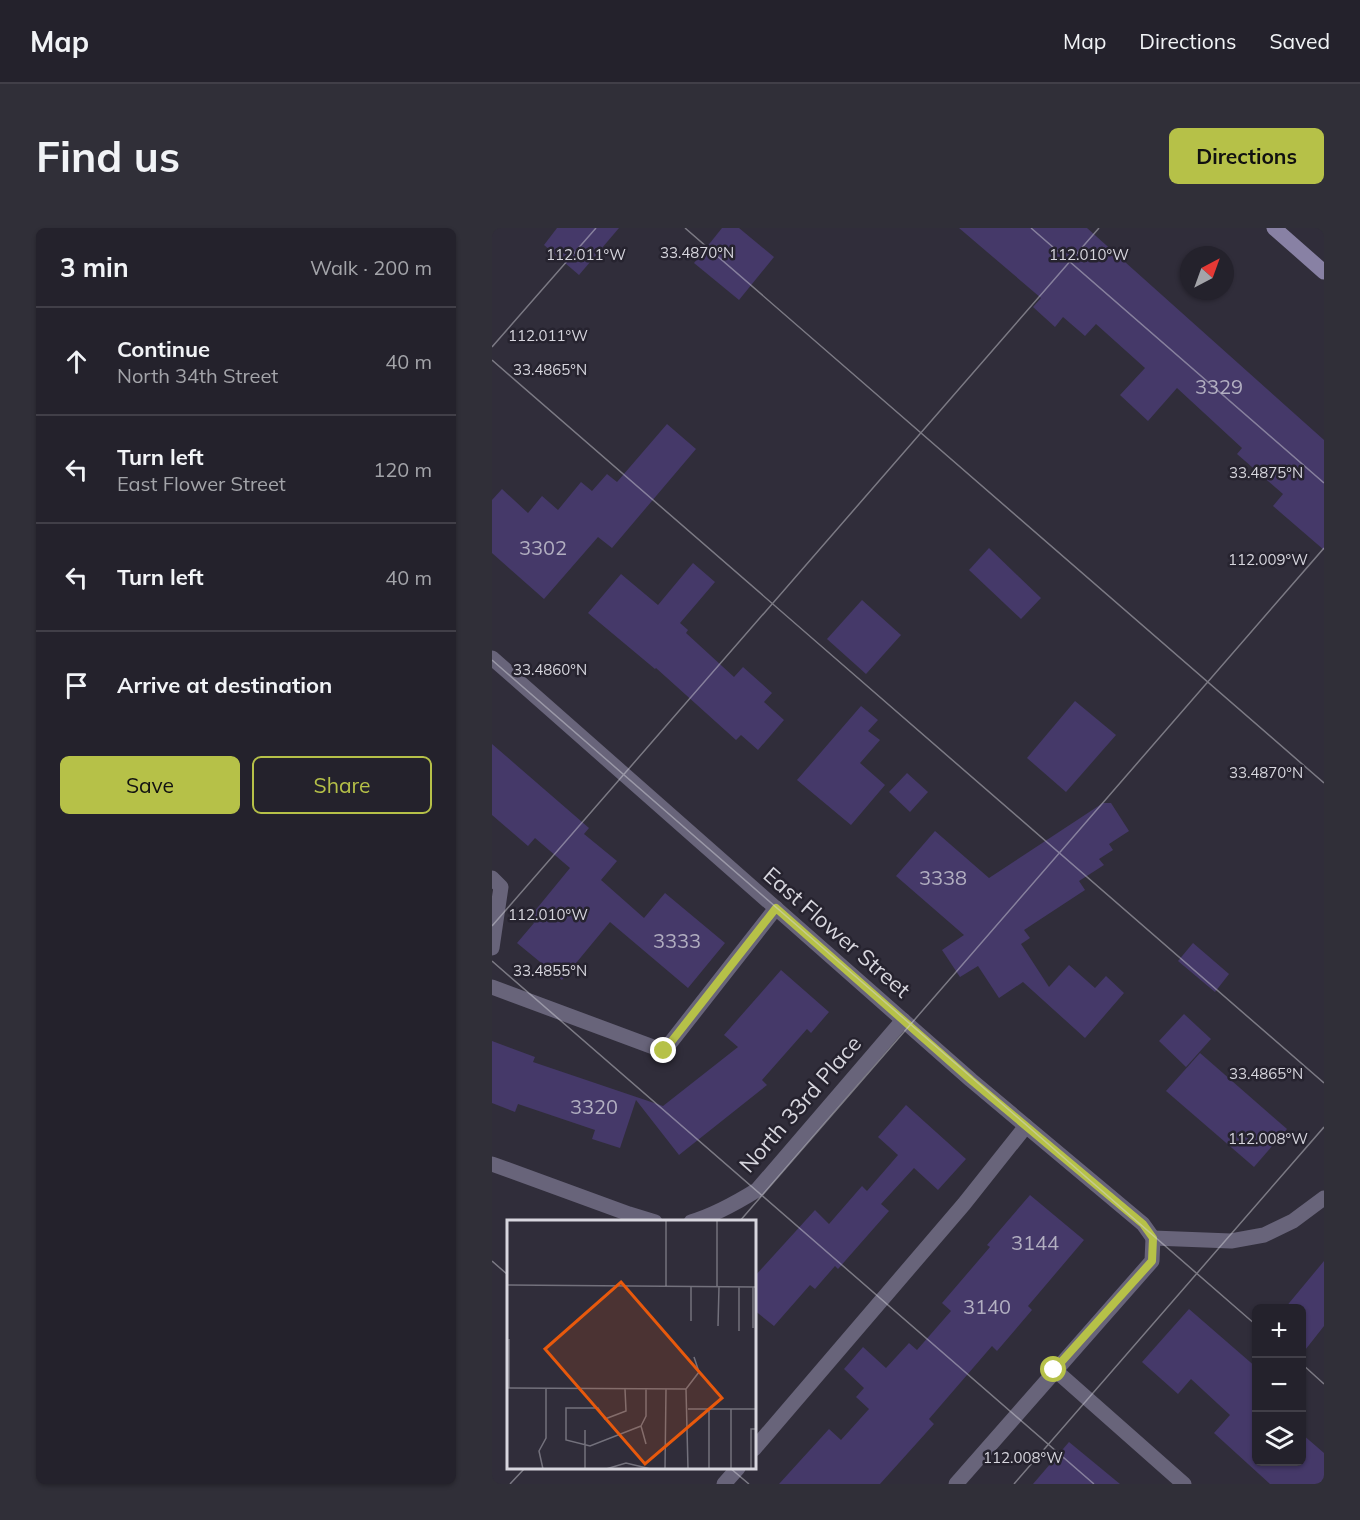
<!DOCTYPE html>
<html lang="en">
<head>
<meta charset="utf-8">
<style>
	body { margin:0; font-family:Mulish,sans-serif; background:#302f38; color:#f1f3f6 }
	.controls { position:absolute; right:18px; bottom:18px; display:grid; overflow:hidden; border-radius:9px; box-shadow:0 2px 4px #0004 }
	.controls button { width:54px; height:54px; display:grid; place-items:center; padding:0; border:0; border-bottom:2px solid #413f48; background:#24222c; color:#f1f3f6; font:30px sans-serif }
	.compass { position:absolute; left:688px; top:18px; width:54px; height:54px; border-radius:50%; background:#24222c; box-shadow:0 2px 4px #0004; rotate:41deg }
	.stop { position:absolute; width:18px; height:18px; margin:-14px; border:4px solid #b6c148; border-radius:50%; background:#fff }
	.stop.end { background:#b6c148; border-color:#fff; box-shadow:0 2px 6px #0008 }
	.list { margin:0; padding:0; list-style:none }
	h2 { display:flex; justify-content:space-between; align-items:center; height:78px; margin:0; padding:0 24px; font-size:26px }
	h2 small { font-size:20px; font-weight:400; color:#a3a4a9 }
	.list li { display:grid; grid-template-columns:39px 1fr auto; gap:18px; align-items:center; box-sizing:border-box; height:108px; padding:0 24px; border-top:2px solid #413f48 }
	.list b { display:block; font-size:22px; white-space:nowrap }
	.list p { margin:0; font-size:20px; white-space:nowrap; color:#a3a4a9 }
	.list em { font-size:20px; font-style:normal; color:#a3a4a9 }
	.actions { display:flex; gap:12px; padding:18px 24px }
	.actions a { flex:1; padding:14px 0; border:2px solid #b6c148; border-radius:9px; text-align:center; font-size:21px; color:#b6c148 }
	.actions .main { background:#b6c148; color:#111 }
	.icon { flex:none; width:33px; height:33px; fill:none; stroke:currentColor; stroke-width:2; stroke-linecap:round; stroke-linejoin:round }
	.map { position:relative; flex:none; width:832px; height:1256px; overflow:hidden; border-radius:9px }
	header { display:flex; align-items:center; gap:36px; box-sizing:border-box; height:84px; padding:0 30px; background:#24222c; border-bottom:2px solid #413f48 }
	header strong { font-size:28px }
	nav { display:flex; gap:33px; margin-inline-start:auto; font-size:21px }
	.intro { display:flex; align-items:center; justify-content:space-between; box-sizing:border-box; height:144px; padding:0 36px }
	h1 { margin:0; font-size:42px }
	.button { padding:15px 27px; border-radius:9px; background:#b6c148; color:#111; font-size:21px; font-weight:700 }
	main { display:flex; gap:36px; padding:0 36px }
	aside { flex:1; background:#24222c; border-radius:9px; box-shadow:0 2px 4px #0004 }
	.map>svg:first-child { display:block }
	.building { fill:#453969 }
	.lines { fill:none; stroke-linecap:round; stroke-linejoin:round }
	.service { stroke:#68647a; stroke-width:15 }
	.minor { stroke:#68647a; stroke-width:15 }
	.secondary { stroke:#8881a4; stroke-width:15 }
	.route { stroke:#b6c148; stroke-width:8 }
	.ticks { fill:none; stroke:#d7d6de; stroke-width:1.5; stroke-opacity:0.45 }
	.labels { text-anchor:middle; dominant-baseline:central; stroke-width:5; stroke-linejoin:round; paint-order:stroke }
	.number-label { font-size:20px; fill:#b2afc1 }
	.street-label { font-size:22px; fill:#d7d6de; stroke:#26232f }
	.inset-road { fill:none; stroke:#73717c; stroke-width:1.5 }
	.view { fill:#e8590c; fill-opacity:0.15; stroke:#e8590c; stroke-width:3 }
	.inset-edge { fill:none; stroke:#d7d6de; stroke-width:3 }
	.ticks-label { font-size:15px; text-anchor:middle; fill:#d7d6de; stroke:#26232f; stroke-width:5; stroke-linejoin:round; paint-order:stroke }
</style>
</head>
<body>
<header>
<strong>Map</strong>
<nav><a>Map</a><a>Directions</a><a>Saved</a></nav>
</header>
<div class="intro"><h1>Find us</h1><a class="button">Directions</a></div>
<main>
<aside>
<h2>3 min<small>Walk · 200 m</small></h2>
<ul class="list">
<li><svg class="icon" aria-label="ahead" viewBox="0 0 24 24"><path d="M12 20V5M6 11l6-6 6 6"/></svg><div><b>Continue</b><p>North 34th Street</p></div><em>40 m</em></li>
<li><svg class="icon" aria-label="left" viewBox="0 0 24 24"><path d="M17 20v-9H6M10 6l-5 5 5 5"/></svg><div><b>Turn left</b><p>East Flower Street</p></div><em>120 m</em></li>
<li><svg class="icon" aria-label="left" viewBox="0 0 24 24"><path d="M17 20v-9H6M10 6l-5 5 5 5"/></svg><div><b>Turn left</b></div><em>40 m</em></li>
<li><svg class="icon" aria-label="arrive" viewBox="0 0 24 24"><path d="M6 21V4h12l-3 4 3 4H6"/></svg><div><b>Arrive at destination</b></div></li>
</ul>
<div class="actions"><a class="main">Save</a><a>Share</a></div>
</aside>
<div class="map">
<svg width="832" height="1256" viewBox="0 0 832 1256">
	<rect width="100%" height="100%" fill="#302d3a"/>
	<!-- building -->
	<g class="building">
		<path d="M 65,0 L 127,0 L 87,47 L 52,17 Z"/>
		<path d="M 230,0 L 247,0 L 282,29 L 247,72 L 202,35 Z"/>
		<path d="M 467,0 L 595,0 L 832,212 L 832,322 L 781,278 L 791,266 L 745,226 L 750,220 L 685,160 L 656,193 L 628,167 L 653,140 L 604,96 L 593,108 L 571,89 L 563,99 L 541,79 L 549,70 Z"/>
		<path d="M 175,196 L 204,221 L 120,320 L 106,309 L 52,371 L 0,325 L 0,272 L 10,261 L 36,285 L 50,268 L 66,282 L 89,254 L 100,263 L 115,246 L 125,254 Z"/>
		<path d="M 497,320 L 549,370 L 529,391 L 477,342 Z"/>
		<path d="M 201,335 L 223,354 L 188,395 L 196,402 L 194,405 L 242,449 L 251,439 L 280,465 L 272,474 L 292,492 L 266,522 L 249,507 L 244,512 L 164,440 L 163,441 L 96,385 L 129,346 L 166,377 Z"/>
		<path d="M 370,372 L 409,407 L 374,446 L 335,411 Z"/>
		<path d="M 583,473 L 624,507 L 574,564 L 535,530 Z"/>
		<path d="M 369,478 L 386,492 L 376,503 L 388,512 L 368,535 L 393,557 L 359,597 L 305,552 Z"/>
		<path d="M 0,516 L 97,600 L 92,606 L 125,633 L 109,652 L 152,690 L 173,665 L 233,715 L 196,760 L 118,694 L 70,752 L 25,715 L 42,695 L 37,690 L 78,640 L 43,610 L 36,618 L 0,587 Z"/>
		<path d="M 415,545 L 436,564 L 418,584 L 397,564 Z"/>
		<path d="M 611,575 L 619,575 L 637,603 L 617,616 L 621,622 L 607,631 L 612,637 L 587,653 L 593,662 L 532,702 L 538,710 L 529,716 L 557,759 L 577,737 L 603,760 L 614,748 L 632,765 L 593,810 L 531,754 L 507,770 L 486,738 L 468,749 L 450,722 L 472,707 L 404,648 L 443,603 L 497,650 Z"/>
		<path d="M 701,715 L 737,746 L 723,764 L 686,733 Z"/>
		<path d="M 289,742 L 337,784 L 319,805 L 315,801 L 270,852 L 275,857 L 187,927 L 144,872 L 128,920 L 100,911 L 103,902 L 26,876 L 23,884 L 0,875 L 0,813 L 43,829 L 41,834 L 171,878 L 246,819 L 232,807 Z"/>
		<path d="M 692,786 L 719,811 L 694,839 L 667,813 Z"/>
		<path d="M 708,825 L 795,901 L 762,939 L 674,863 Z"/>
		<path d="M 414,877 L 474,931 L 446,962 L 422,940 L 389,976 L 397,983 L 346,1041 L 343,1038 L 323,1061 L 318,1057 L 282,1098 L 262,1082 L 262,1049 L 323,982 L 337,996 L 370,958 L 375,963 L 406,927 L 386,909 Z"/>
		<path d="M 538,967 L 592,1012 L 536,1078 L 540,1082 L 505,1123 L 500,1118 L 437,1191 L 442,1196 L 388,1256 L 287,1256 L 337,1201 L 349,1212 L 377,1181 L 364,1169 L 372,1160 L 352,1141 L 371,1119 L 394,1140 L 417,1115 L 425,1122 L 459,1083 L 450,1075 L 498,1019 L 495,1017 Z"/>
		<path d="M 832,1033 L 832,1098 L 810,1126 L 811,1080 L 793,1080 Z"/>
		<path d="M 697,1081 L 765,1140 L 765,1233 L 810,1233 L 810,1206 L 832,1225 L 832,1256 L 778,1256 L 722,1205 L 738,1187 L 699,1151 L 686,1166 L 650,1134 Z"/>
		<path d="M 577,1214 L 628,1256 L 541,1256 Z"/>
	</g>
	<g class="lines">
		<!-- service -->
		<g class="service">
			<path d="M 0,650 L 9,659 L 0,720"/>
			<path d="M 0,759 L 172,823 L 284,680"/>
			<path d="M 262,1221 L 472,976 L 534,898"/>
			<path d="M 232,1256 L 246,1240"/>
		</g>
		<!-- minor -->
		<g class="minor">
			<path d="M 0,430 L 479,852 L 651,996 L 661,1010"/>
			<path d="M 0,936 L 137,986 L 163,994"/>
			<path d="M 199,994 C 223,987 244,975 265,962 L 411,792"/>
			<path d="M 661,1010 L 739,1013 L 772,1007 L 801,993 L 832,970"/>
			<path d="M 563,1142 L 692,1256"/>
			<path d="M 464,1256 L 660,1033 L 661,1010"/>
		</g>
		<!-- secondary -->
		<path class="secondary" d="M 782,0 L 832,44"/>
	</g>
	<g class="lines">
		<!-- route -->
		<path class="route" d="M 172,823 L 284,680 L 479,852 L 651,996 L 661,1010 L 660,1033 L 562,1142"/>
	</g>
	<!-- ticks -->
	<path class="ticks" d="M 193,0 L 832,555M 539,0 L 832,255M 0,119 L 104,0M 0,132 L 832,855M 0,432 L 764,1097M 0,698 L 607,0M 0,733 L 602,1256M 247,994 L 832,320M 0,1033 L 16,1047M 810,1136 L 832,1156M 238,1240 L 257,1256M 18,1256 L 33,1240M 522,1256 L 832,899"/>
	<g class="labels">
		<!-- number labels -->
		<g class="number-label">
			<text x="727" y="158">3329</text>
			<text x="51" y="319">3302</text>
			<text x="451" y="649">3338</text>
			<text x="185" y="712">3333</text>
			<text x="102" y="878">3320</text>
			<text x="543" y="1014">3144</text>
			<text x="495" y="1078">3140</text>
		</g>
		<!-- street labels -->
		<g class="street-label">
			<text transform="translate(345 704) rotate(41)">East Flower Street</text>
			<text transform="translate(308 876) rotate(-49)">North 33rd Place</text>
		</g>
	</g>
	<!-- overview -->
	<g transform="translate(15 992)">
		<rect width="249" height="249" fill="#302d3a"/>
		<path class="inset-road" d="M 159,0 L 159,66M 210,0 L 210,67M 0,65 L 249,67M 246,67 L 246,108M 184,101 L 184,67M 211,106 L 212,67M 232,111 L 232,67M 0,168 L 179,169M 2,168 L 2,119M 118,169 L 119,191 L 98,199 L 91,188 L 59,188 L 59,220 L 83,226 L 134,206M 179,169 L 181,249M 179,169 L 192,152 L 187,137M 181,189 L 249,189M 224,189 L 224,249M 134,206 L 139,196 L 139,169M 134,206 L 139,224M 78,210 L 78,249M 36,249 L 32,231 L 39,218 L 39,168M 99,249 L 119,243 L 144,249M 158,249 L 159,169M 202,249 L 202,189M 244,249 L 244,209 L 249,209"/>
		<path class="view" d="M 114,62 L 215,178 L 138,244 L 38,129 Z"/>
		<rect width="249" height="249" class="inset-edge"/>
	</g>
	<g class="ticks-label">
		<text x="205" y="30">33.4870°N</text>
		<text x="94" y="32">112.011°W</text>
		<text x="597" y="32">112.010°W</text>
		<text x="56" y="113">112.011°W</text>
		<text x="58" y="147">33.4865°N</text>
		<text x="774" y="250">33.4875°N</text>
		<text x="776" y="337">112.009°W</text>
		<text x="58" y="447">33.4860°N</text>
		<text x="774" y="550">33.4870°N</text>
		<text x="56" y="692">112.010°W</text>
		<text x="58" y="748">33.4855°N</text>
		<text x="774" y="851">33.4865°N</text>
		<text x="776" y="916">112.008°W</text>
		<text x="531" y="1235">112.008°W</text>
	</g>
</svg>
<div class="controls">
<button>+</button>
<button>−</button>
<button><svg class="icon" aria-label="layers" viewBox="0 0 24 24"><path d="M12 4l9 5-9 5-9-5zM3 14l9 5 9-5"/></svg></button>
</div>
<svg class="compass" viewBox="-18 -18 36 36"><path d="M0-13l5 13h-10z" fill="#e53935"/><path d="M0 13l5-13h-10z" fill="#a3a4a9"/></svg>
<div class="stop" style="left:562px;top:1142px"></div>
<div class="stop end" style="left:172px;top:823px"></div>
</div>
</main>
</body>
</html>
